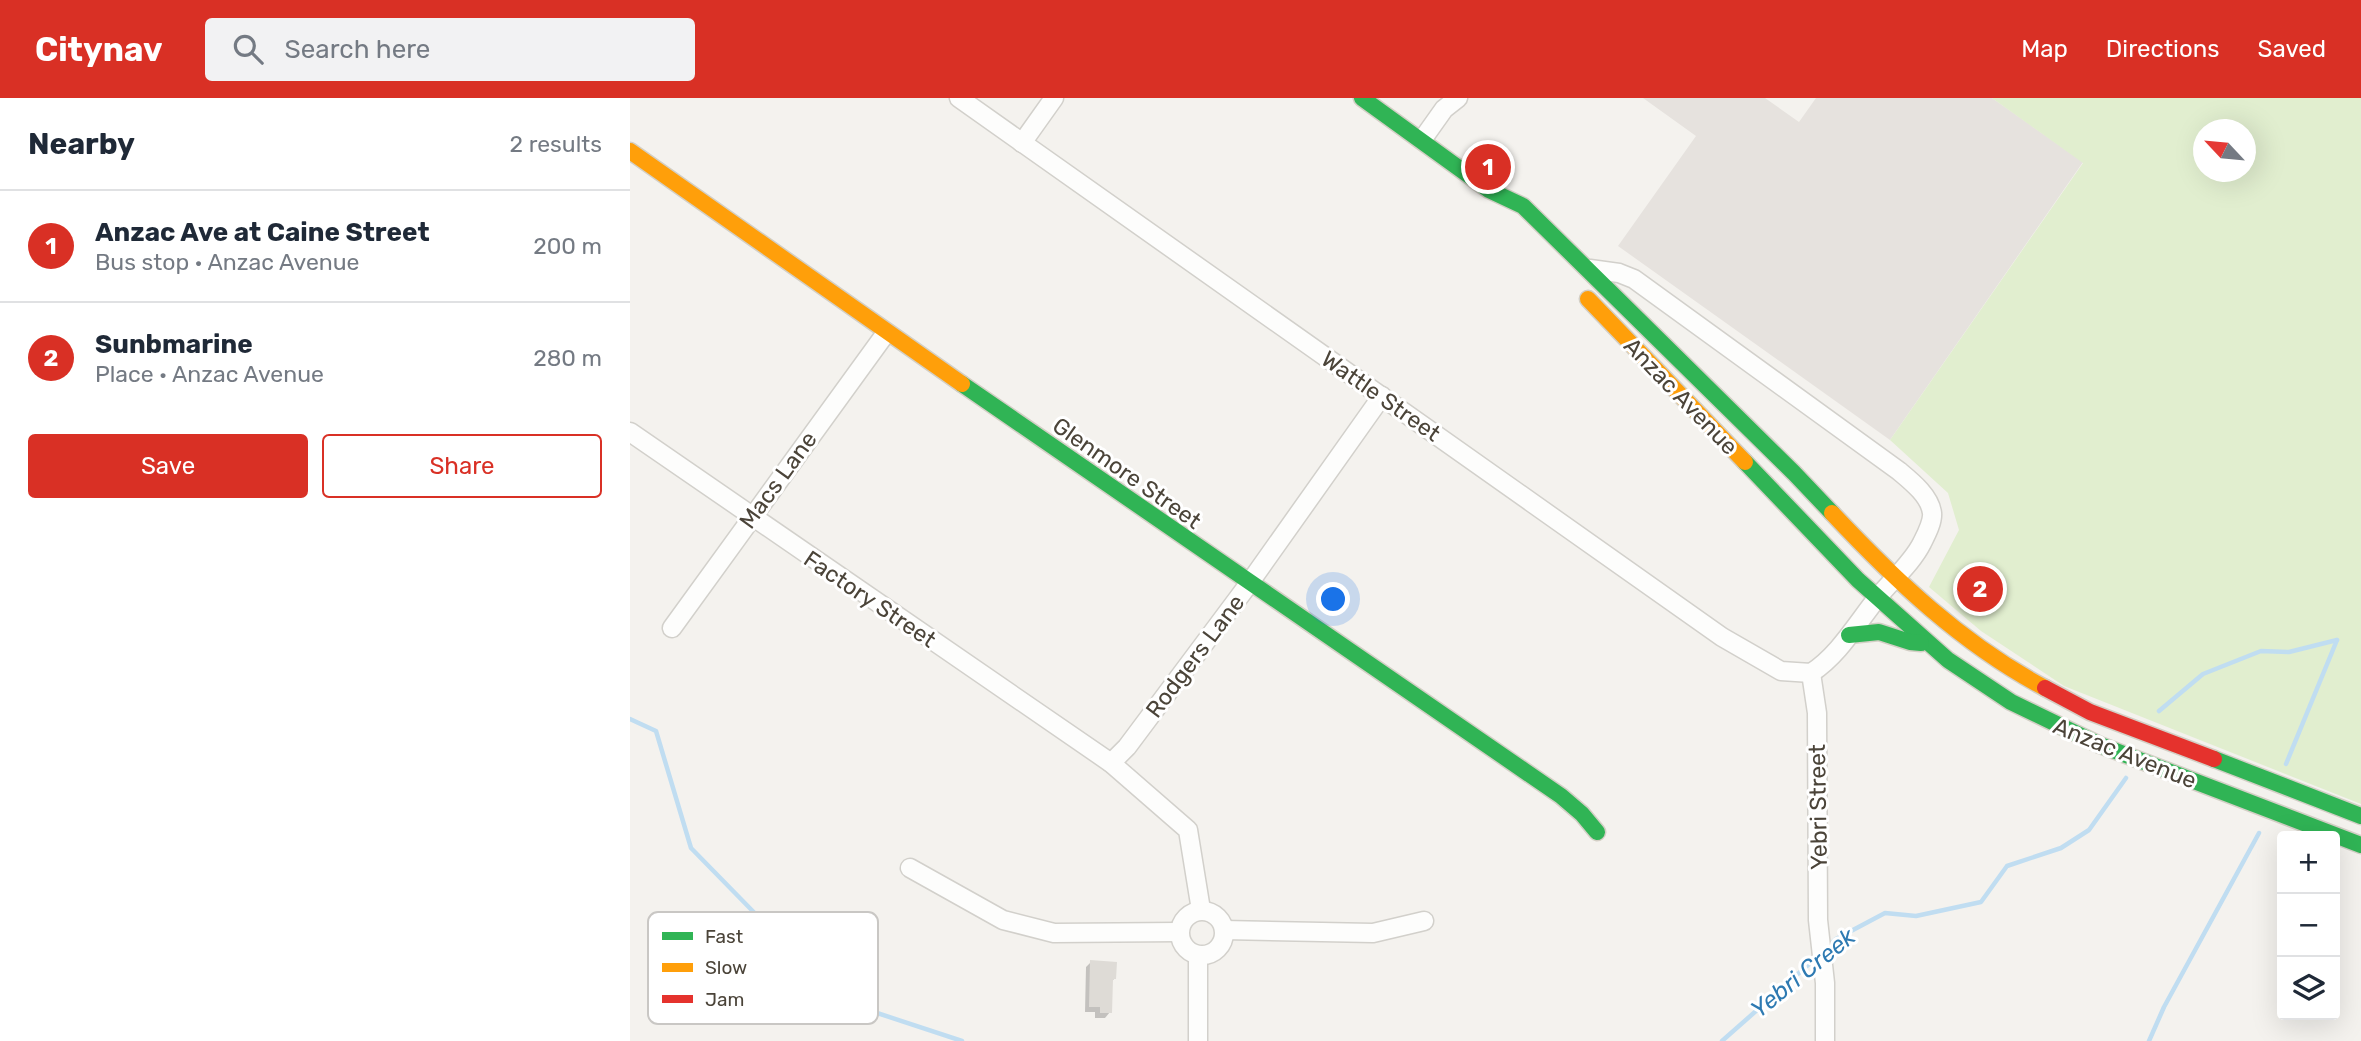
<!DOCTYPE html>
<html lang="en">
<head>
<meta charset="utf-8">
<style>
	body { margin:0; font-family:Rubik,sans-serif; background:#f2f2f3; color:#1f2937 }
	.controls { position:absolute; right:21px; bottom:21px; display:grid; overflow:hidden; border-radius:7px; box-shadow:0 7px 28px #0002 }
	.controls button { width:63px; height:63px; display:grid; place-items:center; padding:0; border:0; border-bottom:2px solid #e0e1e3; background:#fff; color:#1f2937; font:35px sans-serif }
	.compass { position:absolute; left:1563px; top:21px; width:63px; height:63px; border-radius:50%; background:#fff; box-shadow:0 7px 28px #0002; rotate:296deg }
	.you { position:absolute; left:704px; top:502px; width:24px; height:24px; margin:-18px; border:5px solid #fff; border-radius:50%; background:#1a73e8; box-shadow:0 0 0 10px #1a73e833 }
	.badge { display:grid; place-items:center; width:46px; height:46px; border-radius:50%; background:#d93025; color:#fff; font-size:23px; font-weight:700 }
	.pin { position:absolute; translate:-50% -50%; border:4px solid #fff; box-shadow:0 2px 7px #0006 }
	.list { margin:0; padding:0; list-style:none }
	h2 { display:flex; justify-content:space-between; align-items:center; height:91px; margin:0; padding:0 28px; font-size:30px }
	h2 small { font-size:23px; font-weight:400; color:#747a83 }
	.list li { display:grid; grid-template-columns:46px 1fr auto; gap:21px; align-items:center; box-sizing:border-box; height:112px; padding:0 28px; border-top:2px solid #e0e1e3 }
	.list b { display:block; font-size:26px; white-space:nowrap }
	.list p { margin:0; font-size:23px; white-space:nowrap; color:#747a83 }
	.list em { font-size:23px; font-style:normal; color:#747a83 }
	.actions { display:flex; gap:14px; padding:21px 28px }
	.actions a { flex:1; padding:16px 0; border:2px solid #d93025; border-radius:7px; text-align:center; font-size:24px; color:#d93025 }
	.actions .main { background:#d93025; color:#fff }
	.icon { flex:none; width:38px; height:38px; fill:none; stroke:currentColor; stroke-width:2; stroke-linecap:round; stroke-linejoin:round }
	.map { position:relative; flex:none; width:1731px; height:943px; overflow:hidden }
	header { display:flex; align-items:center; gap:42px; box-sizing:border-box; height:98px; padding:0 35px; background:#d93025; color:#fff }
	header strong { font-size:33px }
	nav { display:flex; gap:38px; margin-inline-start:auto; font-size:24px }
	.search { width:490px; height:63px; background:#f2f2f3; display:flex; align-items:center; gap:18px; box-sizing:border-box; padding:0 24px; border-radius:7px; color:#747a83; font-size:26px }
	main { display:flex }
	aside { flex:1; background:#fff }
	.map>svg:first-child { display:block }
	.industrial { fill:#e6e2de }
	.green { fill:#e1eecf; fill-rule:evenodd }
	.shadow { fill:#0003 }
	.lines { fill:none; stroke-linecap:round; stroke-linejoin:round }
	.stream { stroke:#c0ddf1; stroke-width:4.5 }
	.building { fill:#dedbd6 }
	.street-casing { stroke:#d2d0cb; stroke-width:21 }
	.fast-casing { stroke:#d3cfc5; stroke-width:19 }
	.slow-casing { stroke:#d3cfc5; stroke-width:19 }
	.jam-casing { stroke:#d3cfc5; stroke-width:19 }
	.street { stroke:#fdfdfc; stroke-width:18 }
	.fast { stroke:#30b455; stroke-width:16 }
	.slow { stroke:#ff9f0a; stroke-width:16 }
	.jam { stroke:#e5322d; stroke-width:16 }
	.labels { text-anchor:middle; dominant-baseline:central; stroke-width:6; stroke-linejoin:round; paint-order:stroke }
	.street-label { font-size:23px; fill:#4b4439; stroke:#fff }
	.water-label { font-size:24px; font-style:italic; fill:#2e7ab2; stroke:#fff }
	.key { fill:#fff; stroke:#c9c7c4; stroke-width:2 }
	.key-label { font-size:19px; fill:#4b4439 }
</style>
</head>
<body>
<header>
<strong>Citynav</strong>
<div class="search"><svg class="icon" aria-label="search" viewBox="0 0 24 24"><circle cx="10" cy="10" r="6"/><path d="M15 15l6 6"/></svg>Search here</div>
<nav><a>Map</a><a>Directions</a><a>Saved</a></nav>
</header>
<main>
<aside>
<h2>Nearby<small>2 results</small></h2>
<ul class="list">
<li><span class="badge">1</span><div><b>Anzac Ave at Caine Street</b><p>Bus stop · Anzac Avenue</p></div><em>200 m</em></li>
<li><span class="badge">2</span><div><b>Sunbmarine</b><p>Place · Anzac Avenue</p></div><em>280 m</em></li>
</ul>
<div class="actions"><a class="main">Save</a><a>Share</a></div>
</aside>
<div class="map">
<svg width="1731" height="943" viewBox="0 0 1731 943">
	<rect width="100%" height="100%" fill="#f4f2ee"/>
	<!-- industrial -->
	<path class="industrial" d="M 1013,0 L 1135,0 L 1169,24 L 1186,0 L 1362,0 L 1453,64 L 1260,342 L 988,148 L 1066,38 Z"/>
	<!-- green -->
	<path class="green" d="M 1362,0 L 1731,0 L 1731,706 L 1434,588 L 1351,533 L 1299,489 L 1329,432 L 1318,395 L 1260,342 L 1453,65 ZM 1574,32 L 1616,32 L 1616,74 L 1574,74 Z"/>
	<!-- shadow -->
	<path class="shadow" d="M 461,864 L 485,880 L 481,884 L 480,914 L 475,920 L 465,920 L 465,914 L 455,914 L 456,869 Z"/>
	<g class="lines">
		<!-- stream -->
		<g class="stream">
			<path d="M 1529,613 L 1573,576 L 1631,553 L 1659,554 L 1707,542"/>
			<path d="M 0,621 L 26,633 L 61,750 L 196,888 L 235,911 L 332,943"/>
			<path d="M 1656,666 L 1707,542"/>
			<path d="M 1197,849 L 1206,841 L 1255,815 L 1286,818 L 1351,804 L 1377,768 L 1431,750 L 1459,732 L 1496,680"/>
			<path d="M 1092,943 L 1186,860"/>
			<path d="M 1519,943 L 1534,909 L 1629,735"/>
		</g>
	</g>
	<!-- building -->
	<path class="building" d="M 460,862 L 487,864 L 486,881 L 483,881 L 482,915 L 470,915 L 470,909 L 459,909 Z"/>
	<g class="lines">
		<!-- street casing -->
		<g class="street-casing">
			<g id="street">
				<path d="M 329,0 L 1092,539 L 1151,573 L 1181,575"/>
				<path d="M 792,42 L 814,11 L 828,0"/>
				<path d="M 392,45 L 424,0"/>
				<path d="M 960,171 L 989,175 L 1004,181 L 1269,373 C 1281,383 1300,398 1302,415 C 1303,424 1296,437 1292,445 C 1282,465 1262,482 1248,499 C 1227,525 1209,557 1181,575"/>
				<path d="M 0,334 L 481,665 L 558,732 L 571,812"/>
				<path d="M 42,530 L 256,235"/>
				<path d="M 1181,575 L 1187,615 L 1188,822 L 1195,885 L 1195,943"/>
				<path d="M 481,665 L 497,649 L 618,487 L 752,298"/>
				<path d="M 280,770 L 373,822 L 424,835 L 549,834"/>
				<circle cx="572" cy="835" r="22"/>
				<path d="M 594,832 L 743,835 L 794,823"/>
				<path d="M 568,857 L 568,943"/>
			</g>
		</g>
		<!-- fast casing -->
		<g class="fast-casing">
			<g id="fast">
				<path d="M 732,0 L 859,92 L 893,108 L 1164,375 L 1202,415"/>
				<path d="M 332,286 L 931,698 L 952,716 L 967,734"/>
				<path d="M 1115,364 L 1228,482 L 1318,562 L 1381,604 L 1470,647 L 1731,747"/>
				<path d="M 1219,537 L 1249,534 L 1280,544 L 1291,545"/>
				<path d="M 1584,661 L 1731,718"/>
			</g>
		</g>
		<!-- slow casing -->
		<g class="slow-casing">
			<g id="slow">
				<path d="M 0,53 L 332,286"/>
				<path d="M 958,201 L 1115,364"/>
				<path d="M 1202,415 C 1265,482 1332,546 1415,590"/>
			</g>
		</g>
		<!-- jam casing -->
		<g class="jam-casing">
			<path id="jam" d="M 1415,590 L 1460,614 L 1584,661"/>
		</g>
		<!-- street -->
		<use href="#street" class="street"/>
		<!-- fast -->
		<use href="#fast" class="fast"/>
		<!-- slow -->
		<use href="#slow" class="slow"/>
		<!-- jam -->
		<use href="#jam" class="jam"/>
	</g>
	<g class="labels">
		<!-- street labels -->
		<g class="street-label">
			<text transform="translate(751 298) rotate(35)">Wattle Street</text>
			<text transform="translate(1051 298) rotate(46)">Anzac Avenue</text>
			<text transform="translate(497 375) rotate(35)">Glenmore Street</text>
			<text transform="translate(148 382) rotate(-54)">Macs Lane</text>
			<text transform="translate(240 501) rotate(34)">Factory Street</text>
			<text transform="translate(565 558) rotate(-53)">Rodgers Lane</text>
			<text transform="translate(1495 655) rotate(22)">Anzac Avenue</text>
			<text transform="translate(1188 709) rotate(-91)">Yebri Street</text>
		</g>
		<!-- water labels -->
		<g class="water-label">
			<text transform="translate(1173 875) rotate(-39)">Yebri Creek</text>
		</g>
	</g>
	<!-- legend -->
	<rect x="18" y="814" width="230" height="112" rx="10" class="key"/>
	<rect x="32" y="834" width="31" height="8" fill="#30b455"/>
	<rect x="32" y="865" width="31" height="9" fill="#ff9f0a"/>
	<rect x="32" y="897" width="31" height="8" fill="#e5322d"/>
	<g class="key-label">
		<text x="75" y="845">Fast</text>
		<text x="75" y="876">Slow</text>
		<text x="75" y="908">Jam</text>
	</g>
</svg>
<div class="controls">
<button>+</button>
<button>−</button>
<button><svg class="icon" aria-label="layers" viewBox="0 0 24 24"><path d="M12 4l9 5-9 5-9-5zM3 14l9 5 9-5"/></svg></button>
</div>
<svg class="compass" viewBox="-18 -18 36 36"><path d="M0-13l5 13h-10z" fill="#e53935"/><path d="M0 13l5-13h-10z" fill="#747a83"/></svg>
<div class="you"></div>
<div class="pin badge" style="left:858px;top:69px">1</div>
<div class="pin badge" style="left:1350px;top:491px">2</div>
</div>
</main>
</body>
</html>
